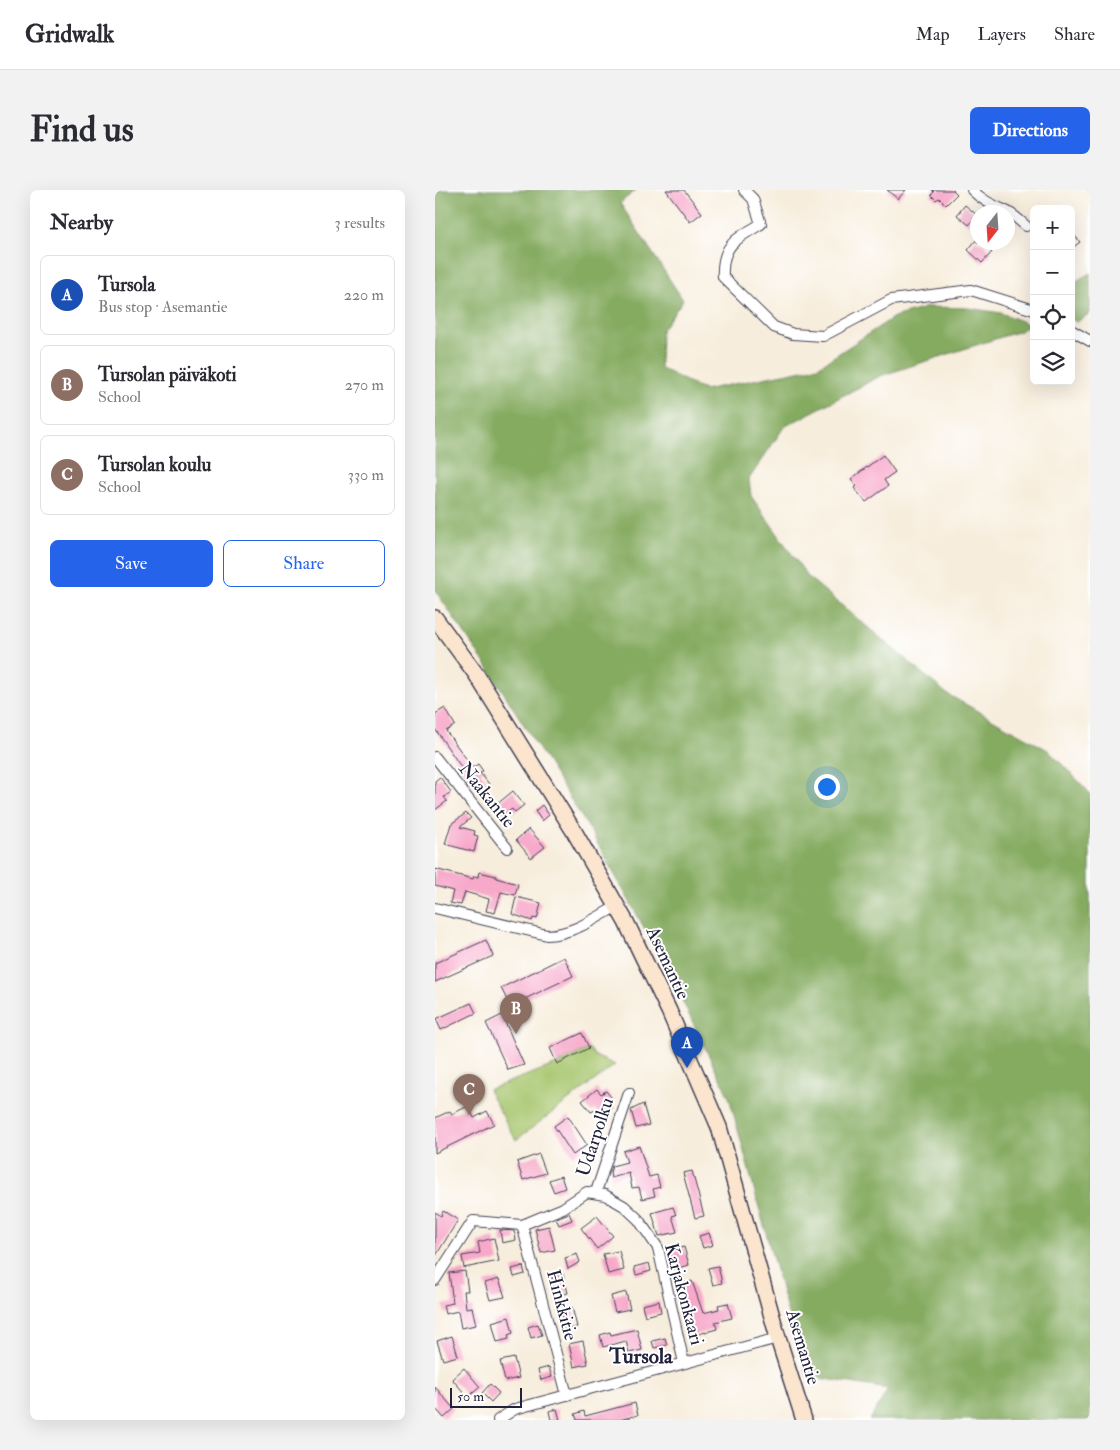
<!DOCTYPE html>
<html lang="en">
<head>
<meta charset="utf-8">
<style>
	body { margin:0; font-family:"IM FELL Double Pica",serif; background:#f2f2f3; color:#2b2b33 }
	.controls { position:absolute; right:15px; top:15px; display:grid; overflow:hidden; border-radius:8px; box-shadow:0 5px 20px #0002 }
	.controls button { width:45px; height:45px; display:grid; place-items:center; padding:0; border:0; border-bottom:1px solid #e1e1e2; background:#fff; color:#2b2b33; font:25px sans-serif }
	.compass { position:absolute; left:535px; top:15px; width:45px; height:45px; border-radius:50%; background:#fff; box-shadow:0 5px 20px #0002; rotate:197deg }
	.scale { position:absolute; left:15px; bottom:12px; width:72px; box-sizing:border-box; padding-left:5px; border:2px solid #22223b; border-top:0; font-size:14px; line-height:18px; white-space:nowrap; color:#22223b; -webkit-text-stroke:4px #fff; paint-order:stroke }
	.you { position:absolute; left:391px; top:596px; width:18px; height:18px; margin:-12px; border:4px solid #fff; border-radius:50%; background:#1a73e8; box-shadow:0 0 0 8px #1a73e833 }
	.badge { display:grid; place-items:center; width:32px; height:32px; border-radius:50%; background:#2563eb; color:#fff; font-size:16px; font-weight:700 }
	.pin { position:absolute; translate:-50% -41px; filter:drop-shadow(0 1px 2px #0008) }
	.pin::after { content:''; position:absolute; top:26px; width:18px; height:15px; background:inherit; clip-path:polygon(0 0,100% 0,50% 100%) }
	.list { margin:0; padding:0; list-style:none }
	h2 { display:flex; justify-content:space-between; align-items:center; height:65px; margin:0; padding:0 20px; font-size:21px }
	h2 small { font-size:16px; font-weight:400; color:#7c7c81 }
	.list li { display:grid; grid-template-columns:32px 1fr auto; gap:15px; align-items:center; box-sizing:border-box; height:80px; margin:0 10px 10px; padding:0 10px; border:1px solid #e1e1e2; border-radius:8px }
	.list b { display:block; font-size:19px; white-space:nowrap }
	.list p { margin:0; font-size:16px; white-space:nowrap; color:#7c7c81 }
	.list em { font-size:16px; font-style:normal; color:#7c7c81 }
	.actions { display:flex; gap:10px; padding:15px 20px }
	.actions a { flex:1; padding:11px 0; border:1px solid #2563eb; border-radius:8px; text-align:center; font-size:18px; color:#2563eb }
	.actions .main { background:#2563eb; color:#fff }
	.icon { flex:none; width:28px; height:28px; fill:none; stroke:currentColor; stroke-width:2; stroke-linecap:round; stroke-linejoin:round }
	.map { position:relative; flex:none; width:655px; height:1230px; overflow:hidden; border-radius:8px }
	header { display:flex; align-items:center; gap:30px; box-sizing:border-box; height:70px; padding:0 25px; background:#fff; border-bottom:1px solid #e1e1e2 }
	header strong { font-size:24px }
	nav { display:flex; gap:28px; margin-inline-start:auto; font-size:18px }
	.intro { display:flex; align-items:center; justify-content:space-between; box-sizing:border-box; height:120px; padding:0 30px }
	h1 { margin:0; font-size:35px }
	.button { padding:12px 22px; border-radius:8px; background:#2563eb; color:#fff; font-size:18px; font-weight:700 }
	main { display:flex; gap:30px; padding:0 30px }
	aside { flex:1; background:#fff; border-radius:8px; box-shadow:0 5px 20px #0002 }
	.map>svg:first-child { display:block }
	.green { fill:#a7c66e; stroke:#647454 }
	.forest { fill:#85ab61; stroke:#54664e }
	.building { fill:#f7a9ca }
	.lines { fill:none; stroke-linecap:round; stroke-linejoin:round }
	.minor-casing { stroke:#424053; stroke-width:12 }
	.secondary-casing { stroke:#424053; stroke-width:18 }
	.minor { stroke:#fff; stroke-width:10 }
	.secondary { stroke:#fbe5cf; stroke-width:15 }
	.labels { text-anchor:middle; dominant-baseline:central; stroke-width:4; stroke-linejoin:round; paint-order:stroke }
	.street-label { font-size:19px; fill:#22223b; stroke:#fff }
	.quarter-label { font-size:21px; font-weight:bold; fill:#22223b; stroke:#fff }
</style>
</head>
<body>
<header>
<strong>Gridwalk</strong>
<nav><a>Map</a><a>Layers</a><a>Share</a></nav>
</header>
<div class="intro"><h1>Find us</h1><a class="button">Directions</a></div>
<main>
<aside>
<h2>Nearby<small>3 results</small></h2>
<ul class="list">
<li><span class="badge" style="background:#1a4fb4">A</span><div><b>Tursola</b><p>Bus stop · Asemantie</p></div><em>220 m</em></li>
<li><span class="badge" style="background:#8d6e63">B</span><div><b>Tursolan päiväkoti</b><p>School</p></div><em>270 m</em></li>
<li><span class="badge" style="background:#8d6e63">C</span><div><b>Tursolan koulu</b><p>School</p></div><em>330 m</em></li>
</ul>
<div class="actions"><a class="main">Save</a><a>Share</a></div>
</aside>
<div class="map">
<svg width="655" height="1230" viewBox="0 0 655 1230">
	<rect width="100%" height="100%" fill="#fff"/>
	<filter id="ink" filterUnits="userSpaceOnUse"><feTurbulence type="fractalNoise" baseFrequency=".02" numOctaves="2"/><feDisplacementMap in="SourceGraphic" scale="10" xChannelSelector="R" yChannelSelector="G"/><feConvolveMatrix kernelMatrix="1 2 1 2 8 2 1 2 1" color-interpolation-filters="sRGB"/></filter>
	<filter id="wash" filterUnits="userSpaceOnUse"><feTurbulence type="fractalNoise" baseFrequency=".0096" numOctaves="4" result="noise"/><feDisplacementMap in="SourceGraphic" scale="20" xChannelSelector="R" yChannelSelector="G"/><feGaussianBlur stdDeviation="1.12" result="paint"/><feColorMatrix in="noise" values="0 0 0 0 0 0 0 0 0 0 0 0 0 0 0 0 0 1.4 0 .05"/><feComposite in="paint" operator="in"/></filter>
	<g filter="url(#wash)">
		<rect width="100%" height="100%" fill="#f7eddc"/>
		<!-- green -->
		<path class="green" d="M 154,858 L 160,866 L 180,875 L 81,950 L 53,900 L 122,874 Z"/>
		<!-- forest -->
		<g class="forest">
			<path d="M 0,0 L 201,0 L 185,13 L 248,110 L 226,141 L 225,178 L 269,200 L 383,177 L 459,127 L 493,117 L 533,118 L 566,123 L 596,135 L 585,141 L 445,186 L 349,237 L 314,289 L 316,306 L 373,387 L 512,504 L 613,560 L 655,603 L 655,1230 L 435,1230 L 453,1199 L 372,1186 L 353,1124 L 294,907 L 233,781 L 155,640 L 55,481 L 0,400 Z"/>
			<path d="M 655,83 L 655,123 L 642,132 L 636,129 L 636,94 Z"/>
		</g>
		<g id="blocks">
			<!-- building -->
			<g class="building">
				<path d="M 231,0 L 249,0 L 267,23 L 255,32 Z"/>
				<path d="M 452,0 L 471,0 L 463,9 Z"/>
				<path d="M 497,0 L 518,0 L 522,4 L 511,15 L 504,8 L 501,10 L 496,5 L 499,2 Z"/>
				<path d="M 530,15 L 542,25 L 534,35 L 522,25 Z"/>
				<path d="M 636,41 L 645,52 L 636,59 Z"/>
				<path d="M 542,49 L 542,52 L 546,52 L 557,62 L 547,73 L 533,60 Z"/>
				<path d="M 448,265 L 460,282 L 449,290 L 453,296 L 431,312 L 419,298 L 422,296 L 416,289 Z"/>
				<path d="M 10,518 L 20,535 L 11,541 L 38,578 L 43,574 L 48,581 L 45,583 L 55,595 L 48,601 L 37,588 L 35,590 L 0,539 L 0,524 Z"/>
				<path d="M 5,587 L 16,602 L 9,607 L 12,611 L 0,620 L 0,591 Z"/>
				<path d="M 78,601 L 89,615 L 80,622 L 77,619 L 69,625 L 61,615 Z"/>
				<path d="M 107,615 L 114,625 L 107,631 L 100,621 Z"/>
				<path d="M 31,623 L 36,628 L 25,637 L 40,641 L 39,645 L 43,646 L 39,662 L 10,654 L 16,634 Z"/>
				<path d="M 94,639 L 110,657 L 96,668 L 81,650 Z"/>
				<path d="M 0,679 L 38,689 L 39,686 L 43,687 L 44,682 L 61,686 L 61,688 L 83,694 L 80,705 L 66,702 L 60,723 L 51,721 L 54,709 L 30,702 L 26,715 L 15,713 L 18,701 L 0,696 Z"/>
				<path d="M 81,707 L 106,713 L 102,729 L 98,728 L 97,731 L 77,724 Z"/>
				<path d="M 51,750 L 58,766 L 0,792 L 0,773 Z"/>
				<path d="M 129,767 L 138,786 L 75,816 L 66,798 Z"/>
				<path d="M 36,813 L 41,823 L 6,840 L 1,829 Z"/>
				<path d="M 67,825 L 89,875 L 73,880 L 51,833 Z"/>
				<path d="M 147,843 L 154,858 L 122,874 L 115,858 Z"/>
				<path d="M 162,899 L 166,904 L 171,901 L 177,908 L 172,912 L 177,918 L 166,927 L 160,920 L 156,922 L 147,911 Z"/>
				<path d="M 208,914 L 214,935 L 201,938 L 196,920 Z"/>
				<path d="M 33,916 L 39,928 L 52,921 L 59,934 L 0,963 L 0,928 L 15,921 L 17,924 Z"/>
				<path d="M 133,926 L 152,955 L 138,965 L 119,936 Z"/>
				<path d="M 204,956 L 214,987 L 222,985 L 225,997 L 218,999 L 220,1006 L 207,1009 L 204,997 L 197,998 L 194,983 L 176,988 L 175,983 L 177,976 L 192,972 L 188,961 Z"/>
				<path d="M 104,964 L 111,983 L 88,990 L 82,972 Z"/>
				<path d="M 257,981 L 269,1026 L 260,1028 L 248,983 Z"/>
				<path d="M 126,986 L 130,998 L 119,1002 L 114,990 Z"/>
				<path d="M 238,1017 L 241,1025 L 237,1026 L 242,1042 L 224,1046 L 217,1023 Z"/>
				<path d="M 8,1021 L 23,1030 L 0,1067 L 0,1022 L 6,1026 Z"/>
				<path d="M 134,1023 L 137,1030 L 124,1035 L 121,1028 Z"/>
				<path d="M 162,1026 L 178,1046 L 162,1059 L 146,1038 Z"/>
				<path d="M 114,1036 L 120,1060 L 106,1063 L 100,1039 Z"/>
				<path d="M 65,1040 L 79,1041 L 81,1050 L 67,1053 Z"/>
				<path d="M 274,1043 L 278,1055 L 268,1058 L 264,1046 Z"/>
				<path d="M 59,1048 L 64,1071 L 29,1078 L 27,1066 L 45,1063 L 43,1052 Z"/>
				<path d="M 249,1057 L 254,1075 L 239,1079 L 234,1061 Z"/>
				<path d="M 184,1061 L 189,1080 L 173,1084 L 168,1064 Z"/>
				<path d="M 142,1064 L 145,1072 L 133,1079 L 130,1068 Z"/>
				<path d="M 214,1073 L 216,1081 L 201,1085 L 199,1077 Z"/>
				<path d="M 88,1076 L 90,1084 L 79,1087 L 77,1079 Z"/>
				<path d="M 283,1076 L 287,1093 L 278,1095 L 273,1078 Z"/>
				<path d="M 30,1081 L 33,1101 L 29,1101 L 31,1118 L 37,1117 L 41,1135 L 26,1138 L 23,1121 L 10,1124 L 8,1115 L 18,1113 L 14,1083 Z"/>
				<path d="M 128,1084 L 133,1103 L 121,1106 L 117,1087 Z"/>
				<path d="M 64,1089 L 70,1107 L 55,1110 L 50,1093 Z"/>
				<path d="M 257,1091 L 268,1123 L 284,1119 L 283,1115 L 293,1113 L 297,1128 L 280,1132 L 282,1139 L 256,1146 L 242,1095 Z"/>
				<path d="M 191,1102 L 195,1119 L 180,1122 L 176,1106 Z"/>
				<path d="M 224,1111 L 226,1122 L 210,1126 L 207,1115 Z"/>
				<path d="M 137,1117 L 142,1137 L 131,1140 L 126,1120 Z"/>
				<path d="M 74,1127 L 78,1143 L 73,1145 L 74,1149 L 62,1152 L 57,1132 Z"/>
				<path d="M 103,1134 L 107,1145 L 96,1148 L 93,1137 Z"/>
				<path d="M 202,1139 L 207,1160 L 194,1163 L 191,1151 L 168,1157 L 165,1145 L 175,1142 L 176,1145 Z"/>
				<path d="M 17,1146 L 23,1166 L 8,1170 L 2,1151 Z"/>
				<path d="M 230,1148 L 232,1155 L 219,1158 L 217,1151 Z"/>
				<path d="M 148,1151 L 153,1174 L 139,1177 L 134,1154 Z"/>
				<path d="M 79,1168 L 84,1188 L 70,1191 L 65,1171 Z"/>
				<path d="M 114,1177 L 117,1187 L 106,1190 L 103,1180 Z"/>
				<path d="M 29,1178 L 45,1197 L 33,1207 L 17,1189 Z"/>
				<path d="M 55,1194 L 64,1203 L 56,1212 L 47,1203 Z"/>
				<path d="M 0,1197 L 19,1219 L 9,1228 L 0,1218 Z"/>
				<path d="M 200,1213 L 203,1225 L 184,1230 L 142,1230 L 140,1224 L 149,1221 L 150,1226 Z"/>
				<path d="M 122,1219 L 125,1230 L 116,1230 L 114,1221 Z"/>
			</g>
		</g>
	</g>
	<g filter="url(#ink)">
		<use href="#blocks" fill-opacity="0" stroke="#424053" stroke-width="1"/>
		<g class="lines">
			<!-- minor casing -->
			<g class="minor-casing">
				<g id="minor">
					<path d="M 309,0 L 318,9 L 326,34 C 302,48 286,55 288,87 L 339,137 L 358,144 L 388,146 L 456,110 L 536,100 L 599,120"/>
					<path d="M 537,0 C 548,11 558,15 571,21 C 578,24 585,31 591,36"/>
					<path d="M 636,140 L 655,151"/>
					<path d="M 0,567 L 72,658"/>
					<path d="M 0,718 L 112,745 C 138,744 161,728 182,716"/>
					<path d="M 161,1002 L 194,903"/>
					<path d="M 87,1035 L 132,1205"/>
					<path d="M 0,1090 L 38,1031 L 87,1035 L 128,1018 L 152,1002 L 170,1005 L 189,1016 L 203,1029 L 223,1058 L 249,1173"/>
					<path d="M 63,1230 L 80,1219 L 343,1148"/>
				</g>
			</g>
			<!-- secondary casing -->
			<g class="secondary-casing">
				<path id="secondary" d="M 0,428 L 41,484 L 140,643 L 191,732 L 234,821 L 284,937 L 343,1148 L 369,1230"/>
			</g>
			<!-- minor -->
			<use href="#minor" class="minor"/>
			<!-- secondary -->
			<use href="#secondary" class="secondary"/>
		</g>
	</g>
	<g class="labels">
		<!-- street labels -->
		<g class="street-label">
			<text transform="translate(52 605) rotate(51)">Naakantie</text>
			<text transform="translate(233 773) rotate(65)">Asemantie</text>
			<text transform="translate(160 947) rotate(-72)">Udarpolku</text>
			<text transform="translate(249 1104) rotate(75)">Karjakonkaari</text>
			<text transform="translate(127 1115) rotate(75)">Hinkkitie</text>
			<text transform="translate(368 1157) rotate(73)">Asemantie</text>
		</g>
		<!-- quarter labels -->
		<g class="quarter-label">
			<text x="206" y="1166">Tursola</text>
		</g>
	</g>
</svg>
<div class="controls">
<button>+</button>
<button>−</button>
<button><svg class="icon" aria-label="locate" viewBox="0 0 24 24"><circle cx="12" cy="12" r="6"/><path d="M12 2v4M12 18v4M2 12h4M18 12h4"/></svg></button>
<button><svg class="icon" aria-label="layers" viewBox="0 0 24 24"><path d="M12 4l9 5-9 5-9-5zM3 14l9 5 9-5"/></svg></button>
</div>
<svg class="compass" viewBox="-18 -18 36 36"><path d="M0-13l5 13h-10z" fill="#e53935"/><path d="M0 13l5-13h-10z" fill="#7c7c81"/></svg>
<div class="scale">50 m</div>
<div class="you"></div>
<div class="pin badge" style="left:252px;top:878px;background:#1a4fb4">A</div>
<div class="pin badge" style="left:81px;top:844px;background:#8d6e63">B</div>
<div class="pin badge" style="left:34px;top:925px;background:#8d6e63">C</div>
</div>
</main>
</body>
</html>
